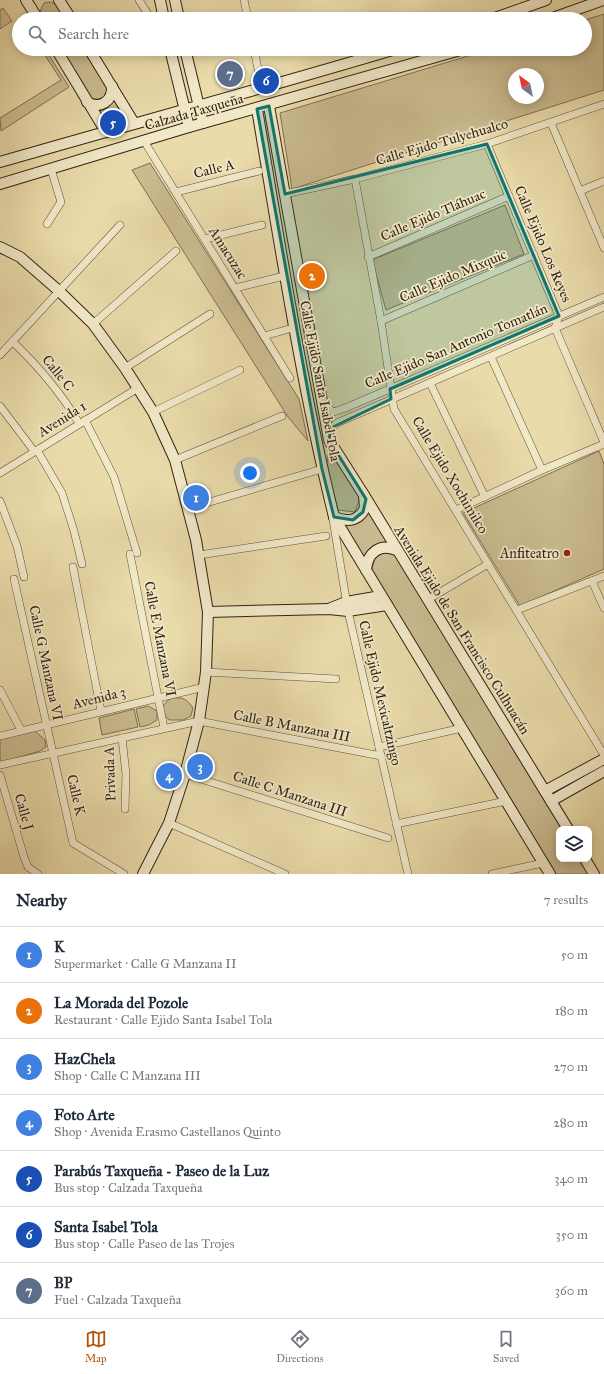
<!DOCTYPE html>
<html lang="en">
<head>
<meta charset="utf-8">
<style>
	body { margin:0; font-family:"IM FELL Great Primer",serif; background:#f2f2f3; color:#1f2937 }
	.controls { position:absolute; right:12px; bottom:12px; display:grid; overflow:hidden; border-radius:8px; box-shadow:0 2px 10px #0003 }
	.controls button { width:36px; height:36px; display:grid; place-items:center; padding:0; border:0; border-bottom:1px solid #e0e1e3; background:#fff; color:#1f2937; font:20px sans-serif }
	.compass { position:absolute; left:508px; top:68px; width:36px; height:36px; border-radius:50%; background:#fff; box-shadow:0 2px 10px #0003; rotate:327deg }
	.you { position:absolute; left:250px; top:473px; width:14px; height:14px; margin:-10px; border:3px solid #fff; border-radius:50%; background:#1a73e8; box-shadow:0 0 0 6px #1a73e833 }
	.badge { display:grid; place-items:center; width:26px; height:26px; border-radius:50%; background:#b45309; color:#fff; font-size:13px; font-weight:700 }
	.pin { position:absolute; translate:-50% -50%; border:2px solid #fff; box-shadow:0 1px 4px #0006 }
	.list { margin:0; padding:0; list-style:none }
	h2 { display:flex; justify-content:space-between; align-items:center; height:52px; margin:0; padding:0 16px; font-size:17px }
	h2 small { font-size:13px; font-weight:400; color:#747a83 }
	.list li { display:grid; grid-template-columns:26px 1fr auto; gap:12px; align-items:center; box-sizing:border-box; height:56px; padding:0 16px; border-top:1px solid #e0e1e3 }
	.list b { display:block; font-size:15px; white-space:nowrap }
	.list p { margin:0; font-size:13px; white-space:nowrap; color:#747a83 }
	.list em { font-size:13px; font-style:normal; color:#747a83 }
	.icon { flex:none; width:22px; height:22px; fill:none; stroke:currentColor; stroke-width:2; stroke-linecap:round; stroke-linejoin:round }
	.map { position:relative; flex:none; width:604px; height:874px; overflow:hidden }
	.search { position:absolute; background:#fff; box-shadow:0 2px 10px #0003; left:12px; right:12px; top:12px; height:44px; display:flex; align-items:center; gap:10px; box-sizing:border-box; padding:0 14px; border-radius:22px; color:#747a83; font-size:15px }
	.sheet { height:444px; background:#fff }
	nav { display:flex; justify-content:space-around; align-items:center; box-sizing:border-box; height:56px; border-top:1px solid #e0e1e3; background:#fff; font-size:11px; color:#747a83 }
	nav a { display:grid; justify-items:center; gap:2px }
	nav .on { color:#b45309 }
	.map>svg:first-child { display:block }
	.green { fill:#cbbc91; stroke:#7f7053; fill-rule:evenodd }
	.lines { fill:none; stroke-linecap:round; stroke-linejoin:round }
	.street-casing { stroke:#61513a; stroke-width:8 }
	.secondary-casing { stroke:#332315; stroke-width:12 }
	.street { stroke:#f1e8c8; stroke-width:7 }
	.secondary { stroke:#f1e8c8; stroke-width:10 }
	.marked { fill:#0f766e; fill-opacity:0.2; stroke:#0f766e; stroke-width:3; stroke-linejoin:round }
	.poi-dot { fill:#8f2418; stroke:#f1e8c8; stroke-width:1.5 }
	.labels { text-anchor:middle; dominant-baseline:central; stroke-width:3.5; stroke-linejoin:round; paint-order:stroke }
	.street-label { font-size:14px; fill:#332315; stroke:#f1e8c8 }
	.poi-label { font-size:14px; fill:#332315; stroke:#f1e8c8; text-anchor:end }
</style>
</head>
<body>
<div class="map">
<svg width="604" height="874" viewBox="0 0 604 874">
	<rect width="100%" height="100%" fill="#eadbaa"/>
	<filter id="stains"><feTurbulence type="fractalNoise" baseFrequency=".005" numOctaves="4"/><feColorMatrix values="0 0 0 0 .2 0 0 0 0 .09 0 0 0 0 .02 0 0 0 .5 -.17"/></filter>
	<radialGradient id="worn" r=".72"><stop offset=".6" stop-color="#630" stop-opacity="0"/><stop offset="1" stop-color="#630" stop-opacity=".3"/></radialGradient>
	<!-- green -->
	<g class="green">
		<path d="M 51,2 L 57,5 L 65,19 L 42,19 C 38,13 41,9 44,3 Z"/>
		<path d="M 3,8 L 12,21 L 0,29 L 0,10 Z"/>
		<path d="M 604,14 L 604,90 L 292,189 L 280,113 L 491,49 L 585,49 L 585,20 ZM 514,74 L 538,74 L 538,98 L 514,98 Z"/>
		<path d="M 41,49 L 45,49 L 69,87 L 1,131 L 0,118 L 61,80 Z"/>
		<path d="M 60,49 L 83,49 L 107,88 L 106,95 L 103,100 L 89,98 Z"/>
		<path d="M 113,99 L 125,119 L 106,124 L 97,109 L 107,108 Z"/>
		<path d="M 150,163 L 299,399 L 308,441 L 288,417 L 132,170 Z"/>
		<path d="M 505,205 L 524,254 L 386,310 L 372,260 Z"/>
		<path d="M 599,451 L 604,464 L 604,569 L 520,606 L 463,513 Z"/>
		<path d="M 333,454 L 361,495 L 355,512 L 338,510 L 326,470 L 328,455 Z"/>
		<path d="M 365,501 L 564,829 L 559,829 L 559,859 L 582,859 L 591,874 L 552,874 L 370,577 L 376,554 L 373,550 L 369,571 L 338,516 L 353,518 Z"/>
		<path d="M 172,698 C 183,697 187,699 193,708 L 191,716 L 183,720 L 169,720 C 160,711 162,703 172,698 Z"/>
		<path d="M 148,706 L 157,711 L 157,720 L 149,725 L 140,727 L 136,709 Z"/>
		<path d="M 134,709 L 138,727 L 102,735 L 99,718 Z"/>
		<path d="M 35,731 L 45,740 L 46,747 L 40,751 L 0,763 L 0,739 Z"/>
	</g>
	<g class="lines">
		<!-- street casing -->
		<g class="street-casing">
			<g id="street">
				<path d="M 139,0 L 151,19"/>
				<path d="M 244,0 L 248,19"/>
				<path d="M 254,49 L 262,89"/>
				<path d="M 551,123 L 604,248"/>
				<path d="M 144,141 L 290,378"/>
				<path d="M 487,144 L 559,316 L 555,328 L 604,442"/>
				<path d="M 355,179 L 381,321 L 394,409 L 604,755"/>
				<path d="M 580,191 L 604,181"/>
				<path d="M 176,192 L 259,171"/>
				<path d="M 285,194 L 355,179 L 487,144 L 604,104"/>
				<path d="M 47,224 L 61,202 L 51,169"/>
				<path d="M 205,239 L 262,225"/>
				<path d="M 368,257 L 509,196"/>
				<path d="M 235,288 L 280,277"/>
				<path d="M 381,321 L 534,255"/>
				<path d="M 93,324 L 176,251"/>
				<path d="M 264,336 L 289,329"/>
				<path d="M 13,342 C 38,366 61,393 79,423"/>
				<path d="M 0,355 L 120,225"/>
				<path d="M 491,357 L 542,470"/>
				<path d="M 125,368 L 210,314"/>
				<path d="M 430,383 L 485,497"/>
				<path d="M 322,402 L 333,412 L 343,409 L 604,297"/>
				<path d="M 0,406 L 34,451"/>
				<path d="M 153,412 L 240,370"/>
				<path d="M 85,420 L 114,477 L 137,553"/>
				<path d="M 328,435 L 331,428 L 337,423 L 604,307"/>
				<path d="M 37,450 L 62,493 L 74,531 L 82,564"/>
				<path d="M 175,460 L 282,416"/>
				<path d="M 0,473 L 138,388"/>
				<path d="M 0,501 L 17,546 L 24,577"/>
				<path d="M 189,508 L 322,469"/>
				<path d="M 456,510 L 542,470 L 604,444"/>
				<path d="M 333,520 L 348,611 L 408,874"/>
				<path d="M 130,554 L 164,728"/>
				<path d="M 199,555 L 326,536"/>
				<path d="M 73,567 L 101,711"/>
				<path d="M 14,579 L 73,843 L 124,874"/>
				<path d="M 592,581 L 604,608"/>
				<path d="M 427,600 L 488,564"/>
				<path d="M 517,610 L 604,576"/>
				<path d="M 206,672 L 336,679"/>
				<path d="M 0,690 L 21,730"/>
				<path d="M 0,736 L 204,687"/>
				<path d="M 122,738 L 126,774 L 125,809"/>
				<path d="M 379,747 L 462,728"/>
				<path d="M 0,765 L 199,721 L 381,756"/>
				<path d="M 185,774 L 388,838"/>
				<path d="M 0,775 L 24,857 L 28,867 L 38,874"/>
				<path d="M 169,823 L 285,874"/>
				<path d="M 396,824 L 506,801"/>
				<path d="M 492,874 L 543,863"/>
			</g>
		</g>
		<!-- secondary casing -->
		<g class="secondary-casing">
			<g id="secondary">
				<path d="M 26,0 L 38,19"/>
				<path d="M 59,0 L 71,19"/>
				<path d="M 160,0 L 164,19"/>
				<path d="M 175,0 L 179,19"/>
				<path d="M 492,19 L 546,0"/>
				<path d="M 550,19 L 603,0"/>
				<path d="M 56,49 L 106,132"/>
				<path d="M 89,49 L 134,123"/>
				<path d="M 170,49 L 189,127"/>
				<path d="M 185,49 L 203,123"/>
				<path d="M 87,102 C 100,110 113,101 112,86"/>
				<path d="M 269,106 L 329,440 L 364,495 L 568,829"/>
				<path d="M 257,109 C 280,245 301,383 334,517 L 550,874"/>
				<path d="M 0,162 C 132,124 265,88 396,49"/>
				<path d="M 0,184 L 189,127 L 464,49"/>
				<path d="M 0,247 L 20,257 L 59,291 L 93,324 L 125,368 L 153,412 L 175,460 L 196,540 L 208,612 L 206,672 L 199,721 L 185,774 L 169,823 L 143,874"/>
				<path d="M 334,517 C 347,522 358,522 365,508 L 364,495"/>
				<path d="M 366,570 C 367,553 380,543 396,550"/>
				<path d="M 331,608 L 346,602 L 381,596"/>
				<path d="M 208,612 L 329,609 L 348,611 L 387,605"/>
				<path d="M 545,791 L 604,759"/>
				<path d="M 551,801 L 604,771"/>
				<path d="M 585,859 L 594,874"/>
			</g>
		</g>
		<!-- street -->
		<use href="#street" class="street"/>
		<!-- secondary -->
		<use href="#secondary" class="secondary"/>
	</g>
	<!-- marked area -->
	<path class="marked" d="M 269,106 L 285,194 L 487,144 L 559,316 L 390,389 L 391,399 L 331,428 L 329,440 L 366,499 L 363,512 L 353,520 L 334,517 L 322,469 L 257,109 Z"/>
	<!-- markers -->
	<circle class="poi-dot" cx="567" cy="553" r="4"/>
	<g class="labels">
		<!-- street labels -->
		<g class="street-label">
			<text transform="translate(194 112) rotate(-16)">Calzada Taxqueña</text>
			<text transform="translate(442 142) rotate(-16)">Calle Ejido Tulyehualco</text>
			<text transform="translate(214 169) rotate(-14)">Calle A</text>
			<text transform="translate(433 215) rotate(-23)">Calle Ejido Tláhuac</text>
			<text transform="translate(543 244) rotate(67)">Calle Ejido Los Reyes</text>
			<text transform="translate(228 253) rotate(58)">Amacuzac</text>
			<text transform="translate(453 276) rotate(-23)">Calle Ejido Mixquic</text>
			<text transform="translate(456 346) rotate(-23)">Calle Ejido San Antonio Tomatlán</text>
			<text transform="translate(58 373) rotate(51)">Calle C</text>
			<text transform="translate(320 381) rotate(79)">Calle Ejido Santa Isabel Tola</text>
			<text transform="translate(62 419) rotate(-32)">Avenida 1</text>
			<text transform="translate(450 475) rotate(59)">Calle Ejido Xochimilco</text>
			<text transform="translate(462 630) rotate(58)">Avenida Ejido de San Francisco Culhuacán</text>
			<text transform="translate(160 639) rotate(79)">Calle E Manzana VI</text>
			<text transform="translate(46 663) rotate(78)">Calle G Manzana VI</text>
			<text transform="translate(380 693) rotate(77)">Calle Ejido Mexicaltzingo</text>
			<text transform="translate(99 698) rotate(-14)">Avenida 3</text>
			<text transform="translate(292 726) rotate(11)">Calle B Manzana III</text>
			<text transform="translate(110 774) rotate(-92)">Privada A</text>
			<text transform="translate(290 794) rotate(18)">Calle C Manzana III</text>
			<text transform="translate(76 795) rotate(77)">Calle K</text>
			<text transform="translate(24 812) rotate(74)">Calle J</text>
		</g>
		<!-- poi labels -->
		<g class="poi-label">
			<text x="559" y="553">Anfiteatro</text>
		</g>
	</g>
	<rect width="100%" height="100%" filter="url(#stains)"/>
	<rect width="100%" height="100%" fill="url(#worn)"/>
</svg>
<div class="controls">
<button><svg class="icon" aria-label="layers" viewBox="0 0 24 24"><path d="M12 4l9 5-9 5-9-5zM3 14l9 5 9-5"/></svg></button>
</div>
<svg class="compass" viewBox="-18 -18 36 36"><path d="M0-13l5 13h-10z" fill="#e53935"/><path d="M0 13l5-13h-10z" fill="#747a83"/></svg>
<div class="you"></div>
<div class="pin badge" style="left:196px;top:498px;background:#3f7fe0">1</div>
<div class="pin badge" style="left:312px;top:276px;background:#e8710a">2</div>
<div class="pin badge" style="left:200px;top:767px;background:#3f7fe0">3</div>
<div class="pin badge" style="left:169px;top:776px;background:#3f7fe0">4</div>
<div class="pin badge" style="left:113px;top:123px;background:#1a4fb4">5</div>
<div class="pin badge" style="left:266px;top:81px;background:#1a4fb4">6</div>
<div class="pin badge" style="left:230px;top:74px;background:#5c6f8a">7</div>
<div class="search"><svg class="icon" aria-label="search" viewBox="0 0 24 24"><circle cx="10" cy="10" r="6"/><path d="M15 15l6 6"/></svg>Search here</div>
</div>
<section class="sheet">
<h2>Nearby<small>7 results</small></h2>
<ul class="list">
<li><span class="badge" style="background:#3f7fe0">1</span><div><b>K</b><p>Supermarket · Calle G Manzana II</p></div><em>50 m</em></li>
<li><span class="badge" style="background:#e8710a">2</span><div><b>La Morada del Pozole</b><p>Restaurant · Calle Ejido Santa Isabel Tola</p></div><em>180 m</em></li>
<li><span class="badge" style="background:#3f7fe0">3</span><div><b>HazChela</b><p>Shop · Calle C Manzana III</p></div><em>270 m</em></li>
<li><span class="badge" style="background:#3f7fe0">4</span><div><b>Foto Arte</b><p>Shop · Avenida Erasmo Castellanos Quinto</p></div><em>280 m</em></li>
<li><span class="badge" style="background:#1a4fb4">5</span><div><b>Parabús Taxqueña - Paseo de la Luz</b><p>Bus stop · Calzada Taxqueña</p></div><em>340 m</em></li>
<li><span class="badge" style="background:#1a4fb4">6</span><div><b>Santa Isabel Tola</b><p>Bus stop · Calle Paseo de las Trojes</p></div><em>350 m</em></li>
<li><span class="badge" style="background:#5c6f8a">7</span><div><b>BP</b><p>Fuel · Calzada Taxqueña</p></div><em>360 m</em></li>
</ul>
</section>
<nav>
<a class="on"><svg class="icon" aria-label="map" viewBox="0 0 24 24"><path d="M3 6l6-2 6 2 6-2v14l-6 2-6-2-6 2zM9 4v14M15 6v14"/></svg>Map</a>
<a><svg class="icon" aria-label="directions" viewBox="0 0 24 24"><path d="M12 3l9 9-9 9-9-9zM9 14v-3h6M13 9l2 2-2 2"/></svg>Directions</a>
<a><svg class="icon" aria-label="saved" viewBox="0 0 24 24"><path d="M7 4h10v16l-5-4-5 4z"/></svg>Saved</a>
</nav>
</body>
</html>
